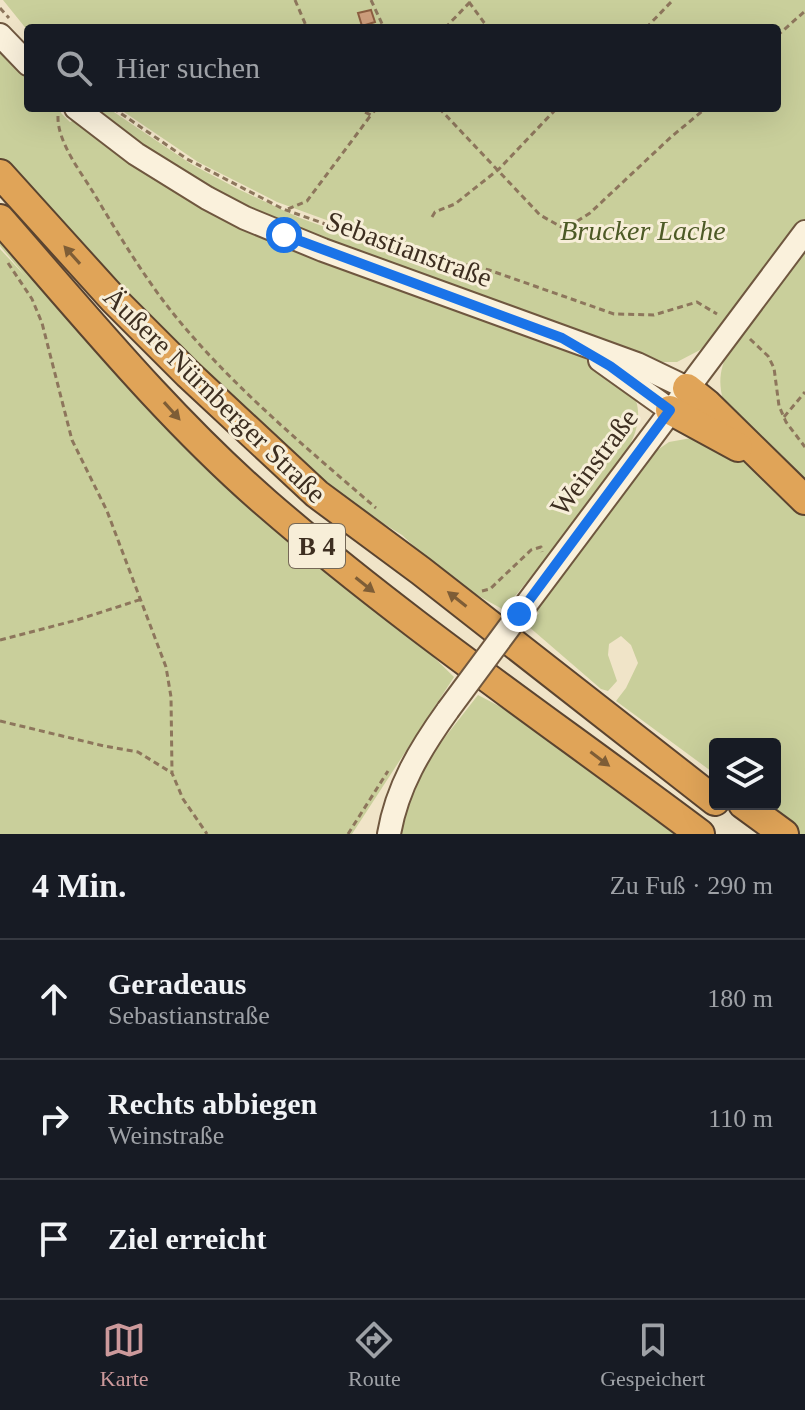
<!DOCTYPE html>
<html lang="de">
<head>
<meta charset="utf-8">
<style>
	body { margin:0; font-family:"Times New Roman",serif; background:#20242c; color:#f1f3f6 }
	.controls { position:absolute; right:24px; bottom:24px; display:grid; overflow:hidden; border-radius:8px; box-shadow:0 8px 32px #0002 }
	.controls button { width:72px; height:72px; display:grid; place-items:center; padding:0; border:0; border-bottom:2px solid #363941; background:#171b24; color:#f1f3f6; font:40px sans-serif }
	.stop { position:absolute; width:24px; height:24px; margin:-18px; border:6px solid #1a73e8; border-radius:50%; background:#fff }
	.stop.end { background:#1a73e8; border-color:#fff; box-shadow:0 2px 8px #0008 }
	.list { margin:0; padding:0; list-style:none }
	h2 { display:flex; justify-content:space-between; align-items:center; height:104px; margin:0; padding:0 32px; font-size:34px }
	h2 small { font-size:26px; font-weight:400; color:#9ea1a6 }
	.list li { display:grid; grid-template-columns:52px 1fr auto; gap:24px; align-items:center; box-sizing:border-box; height:120px; padding:0 32px; border-top:2px solid #363941 }
	.list b { display:block; font-size:30px; white-space:nowrap }
	.list p { margin:0; font-size:26px; white-space:nowrap; color:#9ea1a6 }
	.list em { font-size:26px; font-style:normal; color:#9ea1a6 }
	.icon { flex:none; width:44px; height:44px; fill:none; stroke:currentColor; stroke-width:2; stroke-linecap:round; stroke-linejoin:round }
	.map { position:relative; flex:none; width:805px; height:834px; overflow:hidden }
	.search { position:absolute; background:#171b24; box-shadow:0 8px 32px #0002; left:24px; right:24px; top:24px; height:88px; display:flex; align-items:center; gap:20px; box-sizing:border-box; padding:0 28px; border-radius:8px; color:#9ea1a6; font-size:30px }
	.sheet { height:464px; background:#171b24 }
	nav { display:flex; justify-content:space-around; align-items:center; box-sizing:border-box; height:112px; border-top:2px solid #363941; background:#171b24; font-size:22px; color:#9ea1a6 }
	nav a { display:grid; justify-items:center; gap:4px }
	nav .on { color:#cc999b }
	.map>svg:first-child { display:block }
	.green { fill:#c9cf9b }
	.building { fill:#cf9f7d; stroke:#8d5f41; stroke-width:2 }
	.lines { fill:none; stroke-linecap:round; stroke-linejoin:round }
	.secondary-casing { stroke:#6f573f; stroke-width:26 }
	.highway-casing { stroke:#5b4430; stroke-width:32 }
	.path { stroke:#8d765c; stroke-width:3; stroke-dasharray:6 4; stroke-linecap:butt }
	.secondary { stroke:#faf1dc; stroke-width:22 }
	.highway { stroke:#e0a458; stroke-width:28 }
	.secondary-bridge-casing { stroke:#6f573f; stroke-width:26; stroke-linecap:butt }
	.secondary-bridge { stroke:#faf1dc; stroke-width:22 }
	.oneway { fill:#7e5d36 }
	.route { stroke:#1a73e8; stroke-width:10 }
	.labels { text-anchor:middle; dominant-baseline:central; stroke-width:6; stroke-linejoin:round; paint-order:stroke }
	.shield { fill:#f7eed8; stroke:#756857; stroke-width:2 }
	.shield-label { font-size:26px; font-weight:bold; fill:#3d2e20 }
	.park-label { font-size:28px; font-style:italic; fill:#4d5a26; stroke:#f7eed8 }
	.street-label { font-size:28px; fill:#3d2e20; stroke:#f7eed8 }
</style>
</head>
<body>
<div class="map">
<svg width="805" height="834" viewBox="0 0 805 834">
	<rect width="100%" height="100%" fill="#f0e4c8"/>
	<!-- green -->
	<g class="green">
		<path d="M 3,0 L 805,0 L 805,219 L 741,304 L 700,350 L 677,362 L 653,362 L 396,268 L 250,210 L 164,162 L 90,108 L 108,108 L 191,164 L 240,190 L 300,218 L 358,239 L 428,257 L 277,202 L 198,162 L 118,108 L 777,108 L 777,28 L 28,28 L 28,31 Z"/>
		<path d="M 0,49 L 28,75 L 28,108 L 60,108 L 61,113 L 70,122 L 77,119 L 118,151 L 540,338 C 567,351 626,372 636,401 C 640,412 638,427 633,438 C 606,497 545,557 504,610 L 450,580 L 402,535 L 337,495 L 256,424 L 32,197 L 0,160 Z"/>
		<path d="M 0,232 L 454,677 L 352,834 L 0,834 L 0,249 L 26,277 L 0,246 Z"/>
		<path d="M 805,246 L 805,488 L 723,400 C 718,381 720,368 729,350 Z"/>
		<path d="M 697,437 L 740,455 L 805,512 L 805,834 L 790,834 L 752,804 L 775,804 L 775,744 L 715,744 L 715,774 L 616,701 L 626,688 L 638,663 L 631,645 L 621,636 L 609,644 L 608,655 L 617,681 L 608,691 L 601,689 L 528,626 L 539,613 L 534,609 L 653,453 L 669,442 Z"/>
		<path d="M 478,695 L 528,721 L 590,772 L 674,834 L 398,834 L 412,790 L 428,759 Z"/>
	</g>
	<!-- building -->
	<path class="building" d="M 371,10 L 375,22 L 362,26 L 358,13 Z"/>
	<g class="lines">
		<!-- secondary casing -->
		<g class="secondary-casing">
			<g id="secondary">
				<path d="M 0,35 L 28,64"/>
				<path d="M 76,108 L 136,154 L 207,198 L 245,218 L 323,250 L 637,364 L 687,388"/>
				<path d="M 600,360 L 670,410"/>
				<path d="M 519,614 L 805,232"/>
				<path d="M 389,834 C 397,787 420,749 448,710"/>
			</g>
		</g>
		<!-- highway casing -->
		<g class="highway-casing">
			<g id="highway">
				<path d="M 0,174 L 114,300 L 188,374 L 317,494 L 421,571 L 715,801"/>
				<path d="M 0,219 C 85,316 168,418 266,503 C 403,622 555,725 700,834"/>
				<path d="M 687,388 L 707,404 L 805,500"/>
				<path d="M 670,410 L 738,447"/>
				<path d="M 743,804 L 784,834"/>
			</g>
		</g>
		<!-- path -->
		<g class="path">
			<path d="M 295,0 L 307,28"/>
			<path d="M 371,0 L 384,28"/>
			<path d="M 469,2 L 488,28"/>
			<path d="M 0,8 L 9,18"/>
			<path d="M 445,28 L 472,0"/>
			<path d="M 646,28 L 673,0"/>
			<path d="M 777,36 L 805,11"/>
			<path d="M 113,108 L 187,159 L 283,209 L 393,248 L 489,270 L 614,314 L 654,315 L 697,302 L 717,314"/>
			<path d="M 356,108 L 371,115 L 377,108"/>
			<path d="M 439,108 L 540,215 L 565,229 L 590,213 L 671,137 L 706,108"/>
			<path d="M 58,116 C 57,141 80,171 93,192 C 114,227 135,262 159,295 C 217,374 302,444 376,508"/>
			<path d="M 288,209 L 307,201 L 371,115"/>
			<path d="M 432,217 L 435,212 L 455,204 L 499,169 L 557,108"/>
			<path d="M 8,263 L 32,299 L 42,323 L 72,440 L 107,511 L 166,667 L 171,697 L 172,773 L 183,799 L 207,834"/>
			<path d="M 750,339 L 768,356 L 774,368 L 779,406 L 786,422 L 805,447"/>
			<path d="M 784,417 L 805,392"/>
			<path d="M 482,591 L 490,589 L 531,550 L 541,547 L 542,552"/>
			<path d="M 0,640 L 77,620 L 142,599"/>
			<path d="M 0,721 L 104,746 L 138,752 L 172,773"/>
			<path d="M 348,834 L 388,771"/>
		</g>
		<!-- secondary -->
		<use href="#secondary" class="secondary"/>
		<!-- highway -->
		<use href="#highway" class="highway"/>
		<!-- secondary-bridge casing -->
		<g class="secondary-bridge-casing">
			<path id="secondary-bridge" d="M 448,710 L 519,614"/>
		</g>
		<!-- secondary-bridge -->
		<use href="#secondary-bridge" class="secondary-bridge"/>
	</g>
	<!-- one-way arrows -->
	<defs><path id="oneway-solid" d="M-6-.8H1V-3.2L6.5 0L1 3.2V.8H-6Z" transform="scale(2)"/></defs>
	<g class="oneway">
		<use href="#oneway-solid" transform="translate(72 255) rotate(-132)"/>
		<use href="#oneway-solid" transform="translate(172 411) rotate(48)"/>
		<use href="#oneway-solid" transform="translate(365 585) rotate(38)"/>
		<use href="#oneway-solid" transform="translate(457 599) rotate(-142)"/>
		<use href="#oneway-solid" transform="translate(600 759) rotate(37)"/>
	</g>
	<g class="lines">
		<!-- route -->
		<path class="route" d="M 284,235 L 562,338 L 610,366 L 670,410 L 519,614"/>
	</g>
	<g class="labels">
		<!-- shield labels -->
		<rect class="shield" x="289" y="524" width="56" height="44" rx="6"/>
		<g class="shield-label">
			<text x="317" y="546">B 4</text>
		</g>
		<!-- park labels -->
		<g class="park-label">
			<text x="643" y="230">Brucker Lache</text>
		</g>
		<!-- street labels -->
		<g class="street-label">
			<text transform="translate(409 249) rotate(20)">Sebastianstraße</text>
			<text transform="translate(215 395) rotate(44)">Äußere Nürnberger Straße</text>
			<text transform="translate(594 462) rotate(-53)">Weinstraße</text>
		</g>
	</g>
</svg>
<div class="controls">
<button><svg class="icon" aria-label="layers" viewBox="0 0 24 24"><path d="M12 4l9 5-9 5-9-5zM3 14l9 5 9-5"/></svg></button>
</div>
<div class="stop" style="left:284px;top:235px"></div>
<div class="stop end" style="left:519px;top:614px"></div>
<div class="search"><svg class="icon" aria-label="search" viewBox="0 0 24 24"><circle cx="10" cy="10" r="6"/><path d="M15 15l6 6"/></svg>Hier suchen</div>
</div>
<section class="sheet">
<h2>4 Min.<small>Zu Fuß · 290 m</small></h2>
<ul class="list">
<li><svg class="icon" aria-label="ahead" viewBox="0 0 24 24"><path d="M12 20V5M6 11l6-6 6 6"/></svg><div><b>Geradeaus</b><p>Sebastianstraße</p></div><em>180 m</em></li>
<li><svg class="icon" aria-label="right" viewBox="0 0 24 24"><path d="M7 20v-9h11M14 6l5 5-5 5"/></svg><div><b>Rechts abbiegen</b><p>Weinstraße</p></div><em>110 m</em></li>
<li><svg class="icon" aria-label="arrive" viewBox="0 0 24 24"><path d="M6 21V4h12l-3 4 3 4H6"/></svg><div><b>Ziel erreicht</b></div></li>
</ul>
</section>
<nav>
<a class="on"><svg class="icon" aria-label="map" viewBox="0 0 24 24"><path d="M3 6l6-2 6 2 6-2v14l-6 2-6-2-6 2zM9 4v14M15 6v14"/></svg>Karte</a>
<a><svg class="icon" aria-label="directions" viewBox="0 0 24 24"><path d="M12 3l9 9-9 9-9-9zM9 14v-3h6M13 9l2 2-2 2"/></svg>Route</a>
<a><svg class="icon" aria-label="saved" viewBox="0 0 24 24"><path d="M7 4h10v16l-5-4-5 4z"/></svg>Gespeichert</a>
</nav>
</body>
</html>
